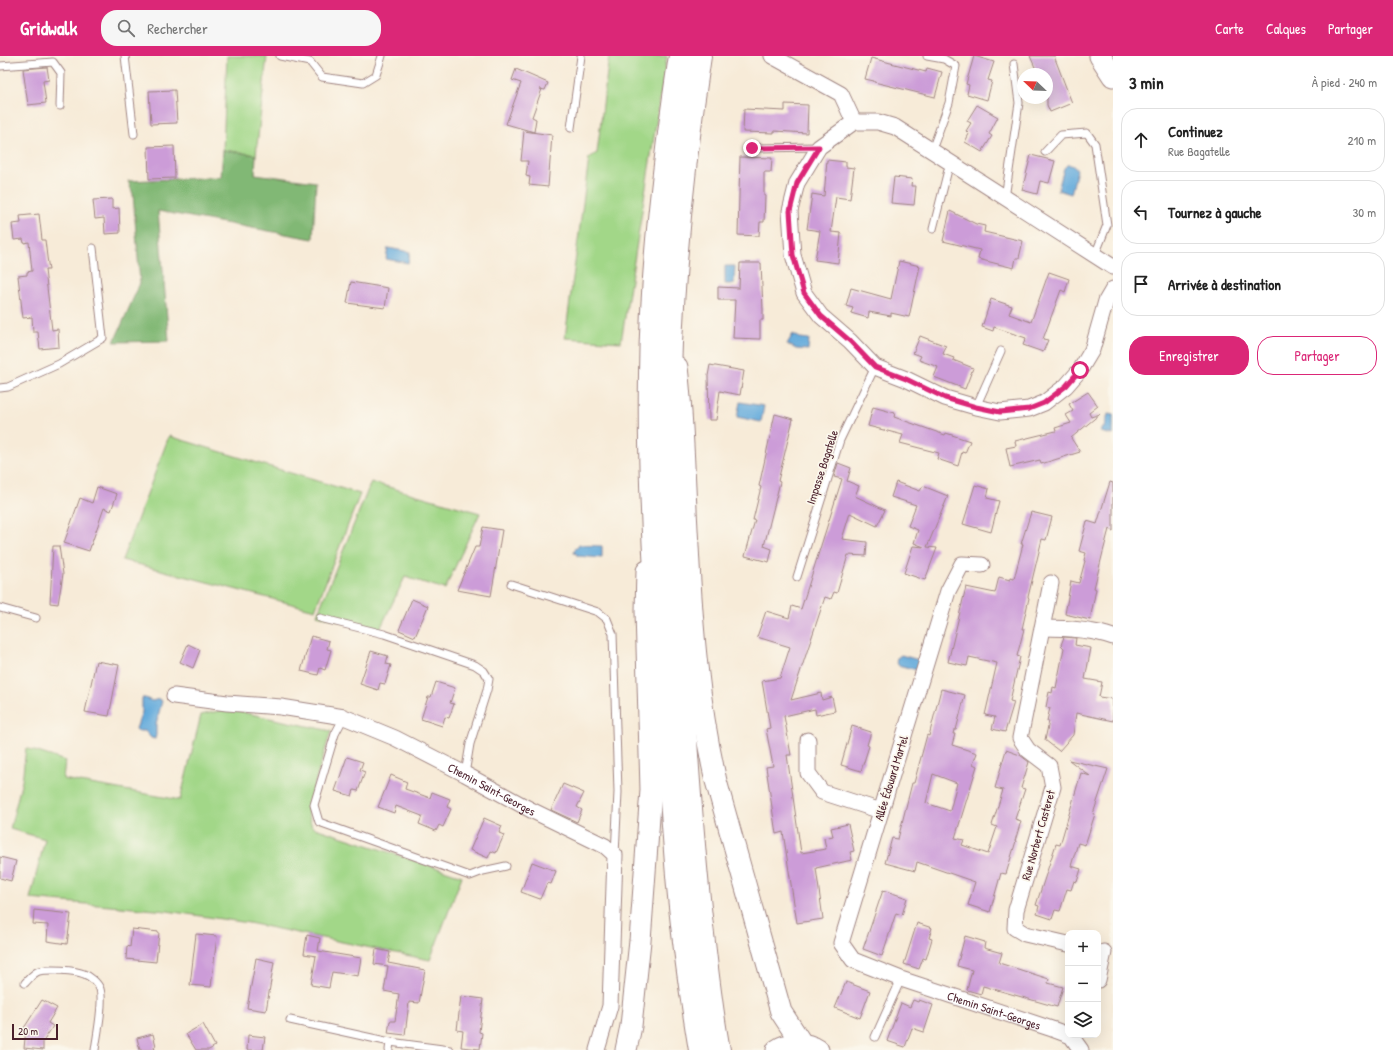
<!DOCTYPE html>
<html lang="fr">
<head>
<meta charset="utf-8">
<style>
	body { margin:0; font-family:"Patrick Hand",sans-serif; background:#f6f6f6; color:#222 }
	.controls { position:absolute; right:12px; bottom:12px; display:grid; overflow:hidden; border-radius:8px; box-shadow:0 4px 16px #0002 }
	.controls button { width:36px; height:36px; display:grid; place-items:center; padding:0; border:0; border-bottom:1px solid #e0e0e0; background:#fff; color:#222; font:20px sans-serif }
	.compass { position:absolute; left:1017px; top:12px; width:36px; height:36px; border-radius:50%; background:#fff; box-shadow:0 4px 16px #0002; rotate:293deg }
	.scale { position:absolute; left:12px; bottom:10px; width:46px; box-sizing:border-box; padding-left:4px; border:2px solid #4a1f2b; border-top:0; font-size:11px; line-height:14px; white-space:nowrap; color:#4a1f2b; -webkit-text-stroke:3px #fbf7ec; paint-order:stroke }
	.stop { position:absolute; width:12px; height:12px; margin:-9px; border:3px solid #db2777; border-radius:50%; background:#fff }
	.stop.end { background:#db2777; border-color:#fff; box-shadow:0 1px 4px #0008 }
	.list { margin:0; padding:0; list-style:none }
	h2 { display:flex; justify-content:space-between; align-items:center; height:52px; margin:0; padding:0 16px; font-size:17px }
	h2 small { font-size:13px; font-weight:400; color:#767676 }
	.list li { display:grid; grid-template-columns:26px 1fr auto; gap:12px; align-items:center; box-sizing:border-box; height:64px; margin:0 8px 8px; padding:0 8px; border:1px solid #e0e0e0; border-radius:16px }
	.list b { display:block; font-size:15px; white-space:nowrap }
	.list p { margin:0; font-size:13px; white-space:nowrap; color:#767676 }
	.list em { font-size:13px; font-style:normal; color:#767676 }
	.actions { display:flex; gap:8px; padding:12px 16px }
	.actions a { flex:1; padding:9px 0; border:1px solid #db2777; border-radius:16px; text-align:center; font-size:14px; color:#db2777 }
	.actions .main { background:#db2777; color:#fff }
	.icon { flex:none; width:22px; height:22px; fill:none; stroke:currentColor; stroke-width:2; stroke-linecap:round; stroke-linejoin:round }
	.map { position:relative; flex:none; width:1113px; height:994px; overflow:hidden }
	header { display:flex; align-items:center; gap:24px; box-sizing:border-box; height:56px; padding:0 20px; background:#db2777; color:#fff }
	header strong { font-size:19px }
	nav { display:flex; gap:22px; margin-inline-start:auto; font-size:14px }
	.search { width:280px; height:36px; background:#f6f6f6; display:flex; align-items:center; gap:10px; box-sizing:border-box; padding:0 14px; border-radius:16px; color:#767676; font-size:15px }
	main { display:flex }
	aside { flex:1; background:#fff }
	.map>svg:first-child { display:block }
	.green { fill:#a2d788; stroke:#767b5a }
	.forest { fill:#81b874; stroke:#666c50 }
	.water { fill:#65abdb; stroke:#586583 }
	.building { fill:#cc9cd8; fill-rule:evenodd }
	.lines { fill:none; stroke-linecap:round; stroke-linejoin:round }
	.lane-casing { stroke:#a08582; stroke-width:9 }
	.street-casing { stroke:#a08582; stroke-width:17 }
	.secondary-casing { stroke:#a08582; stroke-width:23 }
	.primary-casing { stroke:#a08582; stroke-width:24 }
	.lane { stroke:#fff; stroke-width:7 }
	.street { stroke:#fff; stroke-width:15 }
	.secondary { stroke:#fff; stroke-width:21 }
	.primary { stroke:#fff; stroke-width:22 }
	.route { stroke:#db2777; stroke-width:5 }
	.labels { text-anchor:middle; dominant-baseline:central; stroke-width:3.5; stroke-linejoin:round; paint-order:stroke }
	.street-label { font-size:12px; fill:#4a1f2b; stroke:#fbf7ec }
</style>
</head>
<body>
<header>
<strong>Gridwalk</strong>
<div class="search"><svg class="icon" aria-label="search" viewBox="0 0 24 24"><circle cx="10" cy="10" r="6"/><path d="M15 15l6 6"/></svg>Rechercher</div>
<nav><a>Carte</a><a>Calques</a><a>Partager</a></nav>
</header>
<main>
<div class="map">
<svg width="1113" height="994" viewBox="0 0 1113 994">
	<rect width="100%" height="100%" fill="#fbf7ec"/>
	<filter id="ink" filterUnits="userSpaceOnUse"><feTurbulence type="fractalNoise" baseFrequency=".025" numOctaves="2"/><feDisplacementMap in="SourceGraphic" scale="8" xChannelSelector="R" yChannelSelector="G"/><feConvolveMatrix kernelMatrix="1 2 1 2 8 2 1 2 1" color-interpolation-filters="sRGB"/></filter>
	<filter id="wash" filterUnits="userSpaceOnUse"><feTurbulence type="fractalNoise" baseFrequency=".012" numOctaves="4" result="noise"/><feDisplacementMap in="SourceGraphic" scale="16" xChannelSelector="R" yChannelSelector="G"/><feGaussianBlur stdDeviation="0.9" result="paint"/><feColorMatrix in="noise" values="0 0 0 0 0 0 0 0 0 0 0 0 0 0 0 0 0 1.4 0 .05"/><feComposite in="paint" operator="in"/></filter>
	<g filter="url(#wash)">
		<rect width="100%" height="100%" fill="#f7ebd8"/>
		<!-- green -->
		<g class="green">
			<path d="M 227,0 L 267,0 L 256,99 L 223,94 Z"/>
			<path d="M 609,0 L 667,0 L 621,286 L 565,282 L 589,102 L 597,97 Z"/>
			<path d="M 169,380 L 360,438 L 315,554 L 122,504 Z"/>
			<path d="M 371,426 L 480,457 L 445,533 L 405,521 L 379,575 L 317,559 Z"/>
			<path d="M 227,653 L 331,675 L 307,753 L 312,771 L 462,820 L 430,904 L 249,867 L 167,855 L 30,843 L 45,783 L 10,773 L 22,725 L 26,692 L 65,705 L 63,723 L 180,744 L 201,659 Z"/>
		</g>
		<!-- forest -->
		<path class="forest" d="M 223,94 L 256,99 L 255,118 L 316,126 L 313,183 L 158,155 L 169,285 L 114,286 L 140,227 L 133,138 L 128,125 L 221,121 Z"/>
		<!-- water -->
		<g class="water">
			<path d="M 1067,109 C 1071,108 1074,110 1077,114 L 1071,138 L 1058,134 L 1064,112 Z"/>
			<path d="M 388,192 L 410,196 L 408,207 L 386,203 Z"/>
			<path d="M 725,210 L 735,210 L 734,228 L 725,228 Z"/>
			<path d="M 793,278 L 800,282 L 809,283 L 808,294 L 796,293 L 787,288 Z"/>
			<path d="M 740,346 L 764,350 L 761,366 L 737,361 Z"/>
			<path d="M 1108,358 L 1113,359 L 1113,379 L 1100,376 L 1102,371 L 1104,372 Z"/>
			<path d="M 579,489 L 602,490 L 602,502 L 577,500 L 577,498 L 574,497 L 575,493 L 578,491 Z"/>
			<path d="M 901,599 L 919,604 L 921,606 L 917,614 L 898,609 L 896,603 Z"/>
			<path d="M 142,642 L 145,642 L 152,645 L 159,643 L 162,645 L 156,668 L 156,679 L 155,683 L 151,682 L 145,675 L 138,675 L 136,673 L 142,656 Z"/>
		</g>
		<g id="blocks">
			<!-- building -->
			<g class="building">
				<path d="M 974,0 L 994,6 L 988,24 L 992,25 L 987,44 L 967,38 L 969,29 L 966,28 Z"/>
				<path d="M 1030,0 L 1054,0 L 1072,47 L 1050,56 L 1047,49 L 1047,18 L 1038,18 Z"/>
				<path d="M 871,2 L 926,16 L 927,12 L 942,16 L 935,41 L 874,26 L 874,25 L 865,23 Z"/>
				<path d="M 47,11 L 49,24 L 43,25 L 46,47 L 28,49 L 23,13 Z"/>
				<path d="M 516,13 L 548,27 L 545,34 L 540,33 L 542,33 L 532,61 L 536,63 L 534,76 L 506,68 L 521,27 L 512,24 Z"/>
				<path d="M 175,34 L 177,67 L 151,68 L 149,35 Z"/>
				<path d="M 785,48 L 808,49 L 807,77 L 774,75 L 774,77 L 743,76 L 744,53 L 785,55 Z"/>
				<path d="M 977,49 L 998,61 L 989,78 L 992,80 L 982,96 L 965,86 L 969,78 L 966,75 L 971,67 L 967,65 Z"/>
				<path d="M 524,75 L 552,79 L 548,131 L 529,129 L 530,121 L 526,120 L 528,105 L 521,105 Z"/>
				<path d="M 174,90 L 175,122 L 149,123 L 148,91 Z"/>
				<path d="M 1031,99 L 1055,105 L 1049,127 L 1040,125 L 1037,138 L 1022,134 Z"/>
				<path d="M 740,101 L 772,102 L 771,116 L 764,116 L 764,139 L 765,139 L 764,166 L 760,166 L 759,180 L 738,179 Z"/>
				<path d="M 827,104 L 846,106 L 846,111 L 854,112 L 850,143 L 836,141 L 831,176 L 841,177 L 838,207 L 815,204 L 820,175 L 807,173 L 812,138 L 824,140 Z"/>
				<path d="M 894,121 L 912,123 L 911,130 L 916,130 L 914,149 L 891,147 Z"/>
				<path d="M 112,143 L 112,153 L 119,152 L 120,177 L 105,178 L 104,162 L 95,163 L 93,144 Z"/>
				<path d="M 950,155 L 976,168 L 985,170 L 984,176 L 1023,185 L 1019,202 L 1016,202 L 1014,212 L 978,203 L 980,194 L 943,185 Z"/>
				<path d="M 39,158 L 42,184 L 45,184 L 47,201 L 49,214 L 45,214 L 52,274 L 58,273 L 59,291 L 40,293 L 38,276 L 33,276 L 32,261 L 23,262 L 18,220 L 27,219 L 27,216 L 32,215 L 29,186 L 24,187 L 23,183 L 14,184 L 12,168 L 21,167 L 20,160 Z"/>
				<path d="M 899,205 L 920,210 L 909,261 L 891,257 L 891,260 L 869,256 L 868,262 L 851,257 L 853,252 L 846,250 L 851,232 L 891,243 Z"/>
				<path d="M 740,207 L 761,207 L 763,254 L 763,264 L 760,264 L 760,283 L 733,282 L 735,244 L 718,244 L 718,231 L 739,232 Z"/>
				<path d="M 1049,216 L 1069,223 L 1065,236 L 1061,234 L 1043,283 L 1048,284 L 1043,296 L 1023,289 L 1026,282 L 994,271 L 993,275 L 982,271 L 991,243 L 1012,250 L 1009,258 L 1031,266 Z"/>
				<path d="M 351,226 L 388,232 L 385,252 L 347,247 Z"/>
				<path d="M 920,280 L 946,290 L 943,298 L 954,302 L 953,304 L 973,312 L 965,333 L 934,321 L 938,311 L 919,304 L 921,300 L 913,297 Z"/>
				<path d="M 710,309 L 744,315 L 740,339 L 720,335 L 716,364 L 709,364 L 708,320 Z"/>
				<path d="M 1088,336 L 1098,350 L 1089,357 L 1091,361 L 1100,358 L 1071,382 L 1080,396 L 1041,408 L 1040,404 L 1010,411 L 1006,392 L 1016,390 L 1015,385 L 1056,375 L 1055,372 L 1071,367 L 1066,359 L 1073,355 L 1069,348 Z"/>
				<path d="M 873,351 L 895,357 L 894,361 L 945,379 L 946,377 L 970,385 L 965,397 L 962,396 L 958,410 L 937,403 L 939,397 L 900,387 L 903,379 L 868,370 Z"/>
				<path d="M 775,358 L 793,363 L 778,425 L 780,426 L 764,490 L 772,493 L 769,506 L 745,500 L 755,464 L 753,464 L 761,431 L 759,430 Z"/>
				<path d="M 838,407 L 851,412 L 847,425 L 859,430 L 855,440 L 885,454 L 877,470 L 850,457 L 842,483 L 867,486 L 866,500 L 848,499 L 837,537 L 834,536 L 831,543 L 825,541 L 791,644 L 821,637 L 822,644 L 832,641 L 835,655 L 816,659 L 815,653 L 784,660 L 791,699 L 787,699 L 801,797 L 826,793 L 824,782 L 833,780 L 831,772 L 848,768 L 854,795 L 850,796 L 852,804 L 816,812 L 823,863 L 797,867 L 783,776 L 776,778 L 766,711 L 773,710 L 766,673 L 770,672 L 762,625 L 780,622 L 790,591 L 757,581 L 766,555 L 789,562 L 792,550 L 801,553 L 842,423 L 834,421 Z"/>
				<path d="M 896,426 L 920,435 L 923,430 L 948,440 L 927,491 L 937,492 L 925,524 L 904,517 L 913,490 L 924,491 L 914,487 L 918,474 L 908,470 L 916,449 L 891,441 Z"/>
				<path d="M 1110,426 L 1113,427 L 1113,475 L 1109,473 L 1103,496 L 1094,532 L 1096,533 L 1090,564 L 1065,558 L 1071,525 L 1079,527 L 1085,505 L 1084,504 L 1086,497 L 1079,495 L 1087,465 L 1097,468 Z"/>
				<path d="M 975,429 L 989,433 L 987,442 L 999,445 L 991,476 L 963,468 Z"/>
				<path d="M 97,431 L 117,438 L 111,455 L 104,452 L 89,495 L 64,487 L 80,442 L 92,447 Z"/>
				<path d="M 1031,456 L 1052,461 L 1046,484 L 1042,483 L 1028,541 L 1029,542 L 1022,573 L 1024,573 L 1017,600 L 1020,601 L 1010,645 L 1014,646 L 1005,676 L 992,673 L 995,661 L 985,659 L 997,607 L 969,601 L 967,610 L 948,606 L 966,531 L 995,537 L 999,521 L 1010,524 L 1010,522 L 1014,523 L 1023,488 L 1021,488 Z"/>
				<path d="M 483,471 L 502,474 L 491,540 L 457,534 L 475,491 L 479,491 Z"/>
				<path d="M 53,490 L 59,490 L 63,518 L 58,548 L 50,547 Z"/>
				<path d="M 412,543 L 428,550 L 415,581 L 399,574 Z"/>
				<path d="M 311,580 L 329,585 L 327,593 L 331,594 L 325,614 L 320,612 L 318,619 L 301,615 Z"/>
				<path d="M 1064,581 L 1076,582 L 1075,589 L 1091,592 L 1085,623 L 1102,626 L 1099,641 L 1113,643 L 1113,665 L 1076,657 L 1073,679 L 1059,695 L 1045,684 L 1049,665 L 1047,665 L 1050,652 L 1046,651 L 1049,636 L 1052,637 L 1053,631 L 1056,632 L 1064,592 L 1061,589 Z"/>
				<path d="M 188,588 L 200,594 L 193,612 L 180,606 Z"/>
				<path d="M 371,595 L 388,600 L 386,608 L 391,609 L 385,628 L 380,627 L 378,634 L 360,628 Z"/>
				<path d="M 96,605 L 119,609 L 109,660 L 85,656 Z"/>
				<path d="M 436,626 L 455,632 L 450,647 L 454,648 L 449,662 L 445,661 L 442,670 L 421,663 L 428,641 L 431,641 Z"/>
				<path d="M 941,633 L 965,639 L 956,674 L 954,674 L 953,678 L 955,678 L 952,689 L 977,697 L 973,708 L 977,710 L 955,782 L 964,784 L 962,789 L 988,798 L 997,771 L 992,769 L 1003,734 L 995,732 L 1006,694 L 1020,699 L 1029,706 L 1021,732 L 1025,733 L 1015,763 L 1021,765 L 1015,785 L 1016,785 L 1006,818 L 1001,817 L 990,856 L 968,849 L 975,826 L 917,806 L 915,815 L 885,807 L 892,782 L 898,783 L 912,727 L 914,727 L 927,679 L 929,680 ZM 933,718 L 957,727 L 950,755 L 926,747 Z"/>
				<path d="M 852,670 L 871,676 L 867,689 L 869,690 L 861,715 L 841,709 Z"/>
				<path d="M 347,701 L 363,706 L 360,714 L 365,716 L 358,735 L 354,734 L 352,740 L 335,735 Z"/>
				<path d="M 1069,704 L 1108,713 L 1093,758 L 1095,758 L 1085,789 L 1078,787 L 1071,810 L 1081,813 L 1077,826 L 1074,825 L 1071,834 L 1067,833 L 1060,855 L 1055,854 L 1052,863 L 1037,858 L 1039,850 L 1036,849 L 1056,788 L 1060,789 L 1081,717 L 1090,720 Z"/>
				<path d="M 391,719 L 407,726 L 405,733 L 430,742 L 432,736 L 450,743 L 447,751 L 451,753 L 443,771 L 439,769 L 436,775 L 419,768 L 422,760 L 396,750 L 394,757 L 378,751 Z"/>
				<path d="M 563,728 L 584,737 L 577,751 L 582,754 L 577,766 L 551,754 Z"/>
				<path d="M 484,762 L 502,770 L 499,777 L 504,779 L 496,797 L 491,795 L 488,802 L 470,794 Z"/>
				<path d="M 0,801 L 16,805 L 11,825 L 0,822 Z"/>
				<path d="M 532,806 L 556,815 L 551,828 L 547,827 L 540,843 L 521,836 Z"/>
				<path d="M 883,834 L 907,842 L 902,859 L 896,857 L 882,900 L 863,893 Z"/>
				<path d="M 34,854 L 71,858 L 67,888 L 47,885 L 48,869 L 33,868 Z"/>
				<path d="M 917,867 L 932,872 L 929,882 L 932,883 L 926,903 L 923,902 L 919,913 L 904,908 Z"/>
				<path d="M 132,873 L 159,876 L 156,906 L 126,903 L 127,890 L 130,891 Z"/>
				<path d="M 196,878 L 217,880 L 211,931 L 190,929 Z"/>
				<path d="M 307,879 L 320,882 L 318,895 L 361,902 L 358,920 L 332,916 L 329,932 L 311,929 L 316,900 L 304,898 Z"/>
				<path d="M 965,880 L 985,886 L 984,892 L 1002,897 L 999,907 L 1049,923 L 1048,927 L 1063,931 L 1057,951 L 983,930 L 981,938 L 967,934 L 972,914 L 957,910 Z"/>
				<path d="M 376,893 L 390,896 L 388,907 L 425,914 L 419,947 L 409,946 L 405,979 L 388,977 L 390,965 L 395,965 L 399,938 L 384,935 L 388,910 L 374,908 Z"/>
				<path d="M 256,902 L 274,906 L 266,955 L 247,952 Z"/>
				<path d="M 846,926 L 870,935 L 860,962 L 835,952 Z"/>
				<path d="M 461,940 L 483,943 L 479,976 L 482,977 L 480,993 L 461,991 L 463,975 L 457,974 Z"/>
				<path d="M 42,944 L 57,952 L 48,967 L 53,970 L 43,986 L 43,994 L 24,992 L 26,973 L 24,972 Z"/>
				<path d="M 913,944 L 918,946 L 919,944 L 933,949 L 924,976 L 912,972 L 905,991 L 887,985 L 901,947 L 910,951 Z"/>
				<path d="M 203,968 L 215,990 L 209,994 L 196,994 L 186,978 Z"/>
				<path d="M 153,978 L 156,990 L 154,991 L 155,994 L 140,994 L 137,982 Z"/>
				<path d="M 248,979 L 265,981 L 263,994 L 247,994 Z"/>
			</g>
		</g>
	</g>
	<g filter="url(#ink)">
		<use href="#blocks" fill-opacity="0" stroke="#a08582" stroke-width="1"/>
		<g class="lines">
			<!-- lane casing -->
			<g class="lane-casing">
				<g id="lane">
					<path d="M 125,0 L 134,78"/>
					<path d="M 280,0 L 310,6 L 322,21 L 363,27 L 376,19 L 382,0"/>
					<path d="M 927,0 L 944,3 L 956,10 L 949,47 L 932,94"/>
					<path d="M 0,10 L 53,6 L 61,17 L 60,50"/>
					<path d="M 571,72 L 581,0"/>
					<path d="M 752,92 L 819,91"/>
					<path d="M 1045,96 L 1061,79 L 1087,77 L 1095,88 L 1107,169 L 1095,199"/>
					<path d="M 1005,142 L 1019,47 L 1014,8"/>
					<path d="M 933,173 L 950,106"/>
					<path d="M 0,332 L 8,331 L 59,308 L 103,282 L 93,192"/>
					<path d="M 976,351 L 1001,295"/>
					<path d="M 797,521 L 840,384 L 875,311"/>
					<path d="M 511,528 L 598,556 L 607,563 L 613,578 L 618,736 L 615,799"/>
					<path d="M 0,552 L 36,562"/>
					<path d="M 320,562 L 384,578 L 475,609 L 484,615 L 489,623 L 487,634 L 470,688 L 465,718"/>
					<path d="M 344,661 L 335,678 L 314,749 L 319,766 L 470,820 L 483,815 L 506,810"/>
					<path d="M 25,927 C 29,923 33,917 39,915 C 48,913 75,914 84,918 C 90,920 98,927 100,933 C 104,946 97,979 95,994"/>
					<path d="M 290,964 L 390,986 L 389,994"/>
					<path d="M 875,981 L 901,923"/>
					<path d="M 390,986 L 450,994"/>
				</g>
			</g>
			<!-- street casing -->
			<g class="street-casing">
				<g id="street">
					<path d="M 772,0 L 841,38 L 854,66 L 878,66 L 895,71 L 1113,211"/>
					<path d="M 854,66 L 819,91 L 797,127 L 790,155 L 793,199 L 804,237 L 821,260 L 850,285 L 875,311 L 906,323 L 945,342 L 976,351 L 1000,356 L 1029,353 L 1044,347 L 1066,330 L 1080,314 L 1092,294 L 1106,245 L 1113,233"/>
					<path id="s1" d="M 982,509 L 962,508 L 948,535 L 841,887 L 853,904 L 901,923 L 1052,973 L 1071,980 L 1081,994"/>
					<path d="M 1051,527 L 1020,682 L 1028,694 L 1049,710 L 1053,731 L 1016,854 L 1015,872 L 1025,878 L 1068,888"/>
					<path d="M 1042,572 C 1065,572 1091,573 1113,581"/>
					<path id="s2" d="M 174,640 L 227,647 L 281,651 L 344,661 L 395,682 L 465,718 L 531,754 L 605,790 L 615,799 L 610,950 L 597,994"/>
					<path d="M 808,684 L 808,717 L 822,736 L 881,755"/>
					<path d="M 1098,924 L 1104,896"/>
				</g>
			</g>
			<!-- secondary casing -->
			<g class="secondary-casing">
				<g id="secondary">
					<path d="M 1100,0 L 1113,20"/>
					<path d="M 677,311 C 684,370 684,430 688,490 C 692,569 698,647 716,725 L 781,956 L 802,988"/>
					<path d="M 626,994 L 631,970 L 640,885 L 651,734 L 646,555 L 647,515"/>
					<path d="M 777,994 C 788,986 806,986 818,994"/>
				</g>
			</g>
			<!-- primary casing -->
			<g class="primary-casing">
				<g id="primary">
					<path d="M 680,0 C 664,106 651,212 650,319 C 648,436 657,553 666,670 C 670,723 673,777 678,830 C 683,885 691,940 700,994"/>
					<path d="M 700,0 C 680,131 668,262 669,394 C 670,476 678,558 683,640 C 688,717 693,793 702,870 C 707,911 711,953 719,994"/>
				</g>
			</g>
			<!-- lane -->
			<use href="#lane" class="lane"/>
			<!-- street -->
			<use href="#street" class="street"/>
			<!-- secondary -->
			<use href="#secondary" class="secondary"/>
			<!-- primary -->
			<use href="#primary" class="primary"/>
		</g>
	</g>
	<g class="lines" filter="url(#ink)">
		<!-- route -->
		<path class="route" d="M 752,92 L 819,91 L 797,127 L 790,155 L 793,199 L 804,237 L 821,260 L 850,285 L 875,311 L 906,323 L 945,342 L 976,351 L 1000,356 L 1029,353 L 1044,347 L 1066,330 L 1080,314"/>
	</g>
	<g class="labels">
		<!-- street labels -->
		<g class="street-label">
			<text transform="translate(822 411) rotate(-72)">Impasse Bagatelle</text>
			<text transform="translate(891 722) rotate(-73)">Allée Édouard Martel</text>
			<text stroke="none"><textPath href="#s2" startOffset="336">Chemin Saint-Georges</textPath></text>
			<text transform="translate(1038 779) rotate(-74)">Rue Norbert Casteret</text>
			<text stroke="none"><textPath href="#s1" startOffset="589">Chemin Saint-Georges</textPath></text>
		</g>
	</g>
</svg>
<div class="controls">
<button>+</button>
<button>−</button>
<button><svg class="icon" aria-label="layers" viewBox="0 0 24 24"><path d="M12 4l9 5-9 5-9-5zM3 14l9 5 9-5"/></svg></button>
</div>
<svg class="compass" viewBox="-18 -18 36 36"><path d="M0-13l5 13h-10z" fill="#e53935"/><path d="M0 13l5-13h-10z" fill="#767676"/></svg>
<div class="scale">20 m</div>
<div class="stop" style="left:1080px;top:314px"></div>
<div class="stop end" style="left:752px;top:92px"></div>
</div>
<aside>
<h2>3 min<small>À pied · 240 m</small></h2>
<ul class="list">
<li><svg class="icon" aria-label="ahead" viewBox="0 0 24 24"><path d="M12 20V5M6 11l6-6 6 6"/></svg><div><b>Continuez</b><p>Rue Bagatelle</p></div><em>210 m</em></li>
<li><svg class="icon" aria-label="left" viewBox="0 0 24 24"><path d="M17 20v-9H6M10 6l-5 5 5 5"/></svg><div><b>Tournez à gauche</b></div><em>30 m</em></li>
<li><svg class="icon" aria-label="arrive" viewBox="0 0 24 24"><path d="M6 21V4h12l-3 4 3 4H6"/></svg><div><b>Arrivée à destination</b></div></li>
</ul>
<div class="actions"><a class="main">Enregistrer</a><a>Partager</a></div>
</aside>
</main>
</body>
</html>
